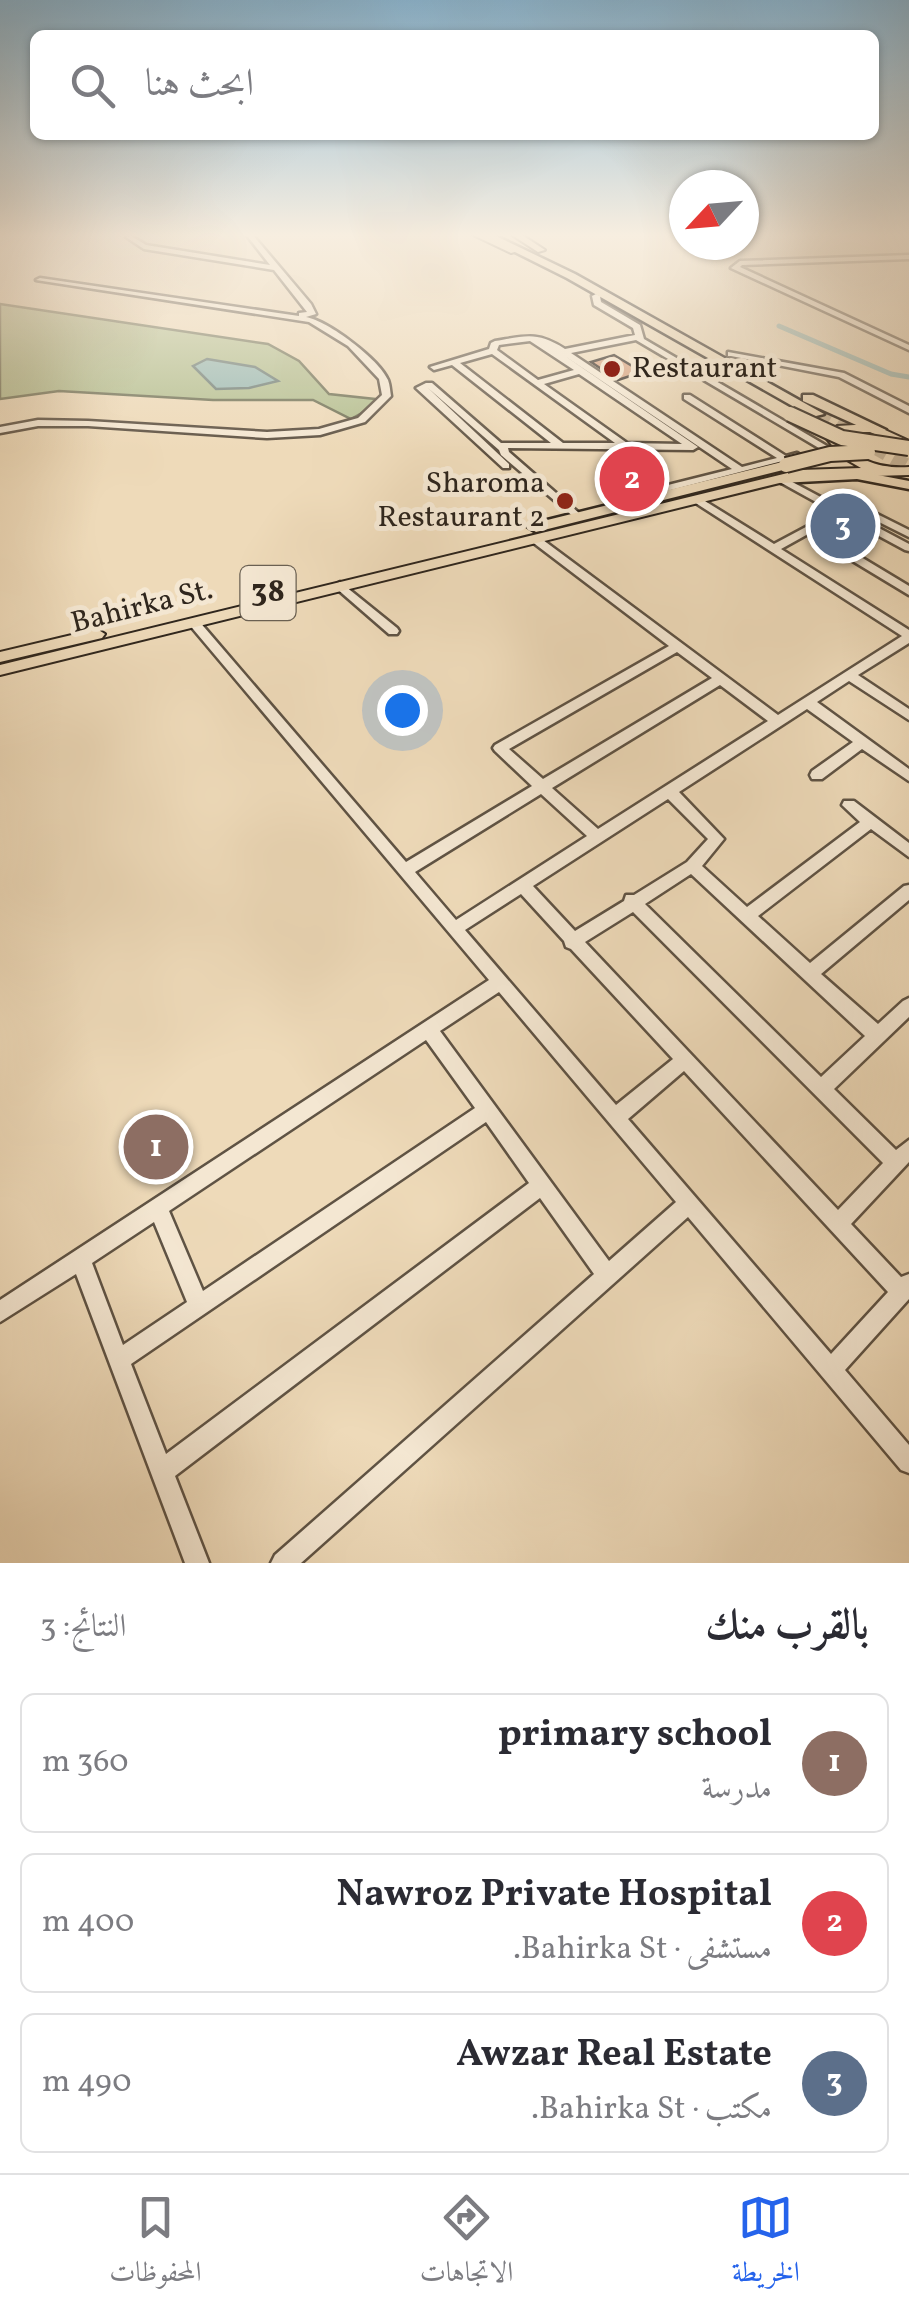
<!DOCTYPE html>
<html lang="ar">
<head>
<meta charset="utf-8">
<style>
	body { margin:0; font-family:Vollkorn,Amiri,serif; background:#f7f7f7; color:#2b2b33; direction:rtl }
	.compass { position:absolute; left:669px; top:170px; width:90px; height:90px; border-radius:50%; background:#fff; box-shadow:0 2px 8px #0004; rotate:244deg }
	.you { position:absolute; left:402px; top:710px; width:35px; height:35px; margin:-25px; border:8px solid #fff; border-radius:50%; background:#1a73e8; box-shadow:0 0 0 15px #1a73e833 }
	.badge { display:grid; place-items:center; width:65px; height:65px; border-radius:50%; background:#2563eb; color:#fff; font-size:32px; font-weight:700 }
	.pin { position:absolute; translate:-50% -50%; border:5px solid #fff; box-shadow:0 2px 10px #0006 }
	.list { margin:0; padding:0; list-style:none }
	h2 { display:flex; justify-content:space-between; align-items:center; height:130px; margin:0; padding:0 40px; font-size:42px }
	h2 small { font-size:32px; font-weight:400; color:#7c7c81 }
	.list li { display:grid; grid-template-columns:65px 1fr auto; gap:30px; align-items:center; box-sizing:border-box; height:140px; margin:0 20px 20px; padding:0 20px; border:2px solid #e1e1e2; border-radius:15px }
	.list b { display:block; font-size:38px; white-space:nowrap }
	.list p { margin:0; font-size:32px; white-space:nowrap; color:#7c7c81 }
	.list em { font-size:32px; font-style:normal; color:#7c7c81 }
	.icon { flex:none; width:55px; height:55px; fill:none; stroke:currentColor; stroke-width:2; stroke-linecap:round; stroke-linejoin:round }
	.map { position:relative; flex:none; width:909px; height:1563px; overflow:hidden; direction:ltr }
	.search { position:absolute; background:#fff; box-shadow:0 2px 8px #0004; left:30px; right:30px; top:30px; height:110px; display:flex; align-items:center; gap:25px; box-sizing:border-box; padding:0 35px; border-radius:15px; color:#7c7c81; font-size:38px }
	.sheet { height:610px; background:#fff }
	nav { display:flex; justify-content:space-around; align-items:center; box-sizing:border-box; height:140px; border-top:2px solid #e1e1e2; background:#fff; font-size:28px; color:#7c7c81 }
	nav a { display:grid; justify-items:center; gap:5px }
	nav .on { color:#2563eb }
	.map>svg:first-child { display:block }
	.green { fill:#b5c092; stroke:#727358; stroke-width:2.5 }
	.water { fill:#9abab4; stroke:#6f7f78; stroke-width:2.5 }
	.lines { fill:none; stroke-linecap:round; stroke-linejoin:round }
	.canal { stroke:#9abab4; stroke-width:5 }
	.building { fill:#d49e7a; stroke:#2f261d; stroke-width:2.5 }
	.highway-tunnel { stroke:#c8b69a; stroke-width:14; stroke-dasharray:14 8; stroke-linecap:butt }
	.minor-casing { stroke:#5f5344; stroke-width:5 }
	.major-casing { stroke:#2f261d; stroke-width:4 }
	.highway-casing { stroke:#2f261d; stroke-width:5 }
	.minor { fill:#f4e7d2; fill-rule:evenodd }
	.major { fill:#eedab9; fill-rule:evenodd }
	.highway { fill:#eedab9; fill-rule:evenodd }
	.highway-bridge-casing { stroke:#2f261d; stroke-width:18; stroke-linecap:butt }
	.highway-bridge { stroke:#eedab9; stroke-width:14 }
	.poi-dot { fill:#8f2418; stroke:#f4e7d2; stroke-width:4 }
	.labels { text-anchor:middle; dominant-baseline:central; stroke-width:10; stroke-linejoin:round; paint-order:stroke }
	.far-poi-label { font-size:30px; fill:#2f261d; stroke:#f4e7d2; text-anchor:start }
	.far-street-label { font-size:30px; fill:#2f261d; stroke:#f4e7d2 }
	.shield { fill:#f4e7d2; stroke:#6a6053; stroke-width:2.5 }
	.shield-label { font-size:32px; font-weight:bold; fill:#2f261d }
</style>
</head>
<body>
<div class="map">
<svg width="909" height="1563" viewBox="0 0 909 1563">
	<rect width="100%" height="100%" fill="#eedab9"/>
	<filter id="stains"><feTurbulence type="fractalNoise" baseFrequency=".002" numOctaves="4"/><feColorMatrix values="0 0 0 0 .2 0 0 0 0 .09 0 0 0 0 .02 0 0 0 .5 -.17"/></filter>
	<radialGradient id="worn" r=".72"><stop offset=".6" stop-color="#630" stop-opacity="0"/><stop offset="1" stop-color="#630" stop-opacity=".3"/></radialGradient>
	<!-- green -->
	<path class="green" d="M 0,304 L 268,344 L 299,361 L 329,394 L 375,399 L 378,404 L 351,419 L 313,400 L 213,400 L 59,391 L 0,399 Z"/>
	<!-- water -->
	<path class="water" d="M 207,359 L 255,367 L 278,381 L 249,388 L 216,389 L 193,366 Z"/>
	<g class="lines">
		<!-- canal -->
		<path class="canal" d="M 779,326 L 891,374 L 909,377"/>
	</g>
	<!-- building -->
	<path class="building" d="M 614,355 L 642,372 L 618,380 L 591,362 Z"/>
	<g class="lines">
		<!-- highway-tunnel -->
		<path class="highway-tunnel" d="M 817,414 L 909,467"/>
		<!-- minor casing -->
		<g class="minor-casing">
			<g id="minor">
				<path d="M 245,233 L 251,233 L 311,304 L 316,314 L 306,317 C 328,321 379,359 388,380 C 390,385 390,391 391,396 L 365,422 L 320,435 L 267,438 L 88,426 L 38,426 L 0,433 L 0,427 L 38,420 L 88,421 L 267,432 L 319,429 L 358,418 L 382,395 L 379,379 L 348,346 L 309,322 L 36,280 L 40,278 L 299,316 L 299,313 L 307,312 L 274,270 L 144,249 L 126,237 L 131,236 L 146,245 L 270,265 Z"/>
				<path d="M 909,255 L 909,259 L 742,265 L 740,267 L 909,345 L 909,350 L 731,268 L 740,261 Z"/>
				<path d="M 596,294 L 600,296 L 601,302 L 640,325 L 644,339 L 832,449 L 824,451 L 636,340 L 571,353 L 742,467 L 777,458 L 684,399 L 684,395 L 690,395 L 786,456 L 797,453 L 802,456 L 636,499 L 629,505 L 621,505 L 620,503 L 628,495 L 732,469 L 562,354 L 698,447 L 693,450 L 508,448 L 509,452 L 579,513 L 580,515 L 575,518 L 501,455 L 499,450 L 428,388 L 509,464 L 509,468 L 503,468 L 416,388 L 426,383 L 432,383 L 501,443 L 551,443 L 452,365 L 434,370 L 430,367 L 489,349 L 491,343 L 495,341 C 526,336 537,331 565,349 L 635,335 L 633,328 L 594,305 L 592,296 ZM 530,341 L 574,370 L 538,380 L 497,350 L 499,345 ZM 492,354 L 615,443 L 563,443 L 460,363 ZM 579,374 L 682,444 L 627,443 L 544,384 Z"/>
				<path d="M 728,352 L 844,373 L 909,406 L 909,413 L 839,377 L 731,356 L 728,356 Z"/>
				<path d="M 781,476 L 909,544 L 909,551 L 905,550 L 842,516 L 816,530 L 909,586 L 909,595 L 808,534 L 781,549 L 909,630 L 909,643 L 858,675 L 909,709 L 909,720 L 849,681 L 817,702 L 909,769 L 909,781 L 862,749 L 822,779 L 812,779 L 810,775 L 812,771 L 853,742 L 807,709 L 679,792 L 724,839 L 702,866 L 747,907 L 860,822 L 842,805 L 844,801 L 854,801 L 909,843 L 909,857 L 871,829 L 758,916 L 810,963 L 904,886 L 909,885 L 909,900 L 821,974 L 878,1024 L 903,1001 L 909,998 L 909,1017 L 834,1089 L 896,1150 L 909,1140 L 909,1162 L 851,1224 L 901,1277 L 909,1274 L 909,1299 L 845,1370 L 909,1445 L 909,1473 L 901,1470 L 688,1217 L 301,1563 L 271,1563 L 275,1555 L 594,1274 L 540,1198 L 175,1476 L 209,1563 L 185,1563 L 76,1274 L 0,1322 L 0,1300 L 489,980 L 188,623 L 194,619 L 198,620 L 406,862 L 532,786 L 495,751 L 493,748 L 495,745 L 669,646 L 531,541 L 531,537 L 539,537 L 778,715 L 902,636 L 691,500 L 696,497 L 700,498 L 774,544 L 834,512 L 778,481 L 778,477 ZM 677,652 L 712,678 L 543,779 L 509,749 ZM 720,685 L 768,721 L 598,829 L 552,788 ZM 541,794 L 587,836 L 456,920 L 415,872 ZM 668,799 L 708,839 L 687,862 L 634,895 L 626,895 L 624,901 L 575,931 L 533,886 ZM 691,874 L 865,1036 L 821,1077 L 645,904 ZM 521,894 L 564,941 L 566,947 L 571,949 L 673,1059 L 616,1105 L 465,930 ZM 633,912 L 883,1163 L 838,1210 L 585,942 ZM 499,992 L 676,1202 L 609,1261 L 440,1031 ZM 426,1040 L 475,1108 L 203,1291 L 169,1211 ZM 684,1071 L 888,1292 L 831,1354 L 628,1119 ZM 486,1122 L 529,1183 L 166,1454 L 131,1364 ZM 154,1222 L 187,1302 L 123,1345 L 92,1263 Z"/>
				<path d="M 835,493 L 909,530 L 909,537 L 831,498 L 830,496 Z"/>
				<path d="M 340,582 L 397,628 L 399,631 L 397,634 L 389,634 L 336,588 L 334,586 Z"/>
			</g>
		</g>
		<!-- major casing -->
		<g class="major-casing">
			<g id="major">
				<path d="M 469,233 L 480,233 L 518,251 L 511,253 Z"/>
				<path d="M 509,233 L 519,233 L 545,250 L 538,252 Z"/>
				<path d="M 837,426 L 872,424 L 909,441 L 909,449 L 870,432 L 844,432 L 838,438 C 856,461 881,469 909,467 L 909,475 L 800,478 L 0,675 L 0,665 L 800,470 L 861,468 L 842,457 L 826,438 Z"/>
				<path d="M 97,629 L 105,634 L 102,638 L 0,662 L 0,652 Z"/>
			</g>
		</g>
		<!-- highway casing -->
		<g class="highway-casing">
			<g id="highway">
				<path d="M 477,233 L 490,233 L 575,274 L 824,414 L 812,417 L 567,278 Z"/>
				<path d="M 803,395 L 813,395 L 886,430 L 874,433 L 803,401 Z"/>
				<path d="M 786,461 L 791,462 L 791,468 L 536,532 L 528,527 L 531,524 Z"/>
				<path d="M 857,471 L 909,481 L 909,489 L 857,479 L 781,483 L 774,479 L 781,475 Z"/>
			</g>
		</g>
		<!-- minor -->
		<use href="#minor" class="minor"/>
		<!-- major -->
		<use href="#major" class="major"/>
		<!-- highway -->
		<use href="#highway" class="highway"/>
		<!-- highway-bridge casing -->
		<g class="highway-bridge-casing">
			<g id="highway-bridge">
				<path d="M 790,414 L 842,438 L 909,448"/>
				<path d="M 786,465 L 830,454 L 868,452"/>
			</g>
		</g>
		<!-- highway-bridge -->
		<use href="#highway-bridge" class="highway-bridge"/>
	</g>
	<!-- sky -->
	<linearGradient id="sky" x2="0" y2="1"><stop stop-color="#89b6d3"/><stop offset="0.52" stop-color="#f7eee0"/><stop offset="1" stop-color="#f7eee0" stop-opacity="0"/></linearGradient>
	<rect width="909" height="452" fill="url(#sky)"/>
	<!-- markers -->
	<g class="poi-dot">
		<circle cx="612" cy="369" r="10"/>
		<circle cx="565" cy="501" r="10"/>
	</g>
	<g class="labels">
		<!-- far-poi labels -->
		<g class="far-poi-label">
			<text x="632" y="369">Restaurant</text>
			<text x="545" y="484" text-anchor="end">Sharoma<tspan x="545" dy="34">Restaurant 2</tspan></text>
		</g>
		<!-- far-street labels -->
		<g class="far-street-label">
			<text transform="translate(142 607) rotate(-14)">Bahirka St.</text>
		</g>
		<!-- shield labels -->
		<rect class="shield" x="240.5" y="566" width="55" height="54" rx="8"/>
		<g class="shield-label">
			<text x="268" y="593">38</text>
		</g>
	</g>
	<rect width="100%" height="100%" filter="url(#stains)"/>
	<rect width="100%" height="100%" fill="url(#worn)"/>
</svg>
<svg class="compass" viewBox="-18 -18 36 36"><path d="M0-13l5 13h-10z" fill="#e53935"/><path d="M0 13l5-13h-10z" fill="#7c7c81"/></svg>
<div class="you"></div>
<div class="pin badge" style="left:156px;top:1147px;background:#8d6e63">1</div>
<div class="pin badge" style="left:632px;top:479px;background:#e0444e">2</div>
<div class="pin badge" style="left:843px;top:526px;background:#5c6f8a">3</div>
<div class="search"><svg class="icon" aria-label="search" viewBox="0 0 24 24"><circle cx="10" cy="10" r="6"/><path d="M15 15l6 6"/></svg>ابحث هنا</div>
</div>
<section class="sheet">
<h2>بالقرب منك<small>النتائج: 3</small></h2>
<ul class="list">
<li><span class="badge" style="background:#8d6e63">1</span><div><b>primary school</b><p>مدرسة</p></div><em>360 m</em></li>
<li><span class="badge" style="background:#e0444e">2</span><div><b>Nawroz Private Hospital</b><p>مستشفى · Bahirka St.</p></div><em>400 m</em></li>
<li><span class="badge" style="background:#5c6f8a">3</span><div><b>Awzar Real Estate</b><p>مكتب · Bahirka St.</p></div><em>490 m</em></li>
</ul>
</section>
<nav>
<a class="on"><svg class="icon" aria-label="map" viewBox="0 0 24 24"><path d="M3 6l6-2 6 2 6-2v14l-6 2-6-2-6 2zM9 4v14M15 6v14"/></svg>الخريطة</a>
<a><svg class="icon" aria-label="directions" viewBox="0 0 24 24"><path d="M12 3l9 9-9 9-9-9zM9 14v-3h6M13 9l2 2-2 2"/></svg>الاتجاهات</a>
<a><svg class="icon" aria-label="saved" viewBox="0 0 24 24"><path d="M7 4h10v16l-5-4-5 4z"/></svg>المحفوظات</a>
</nav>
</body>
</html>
